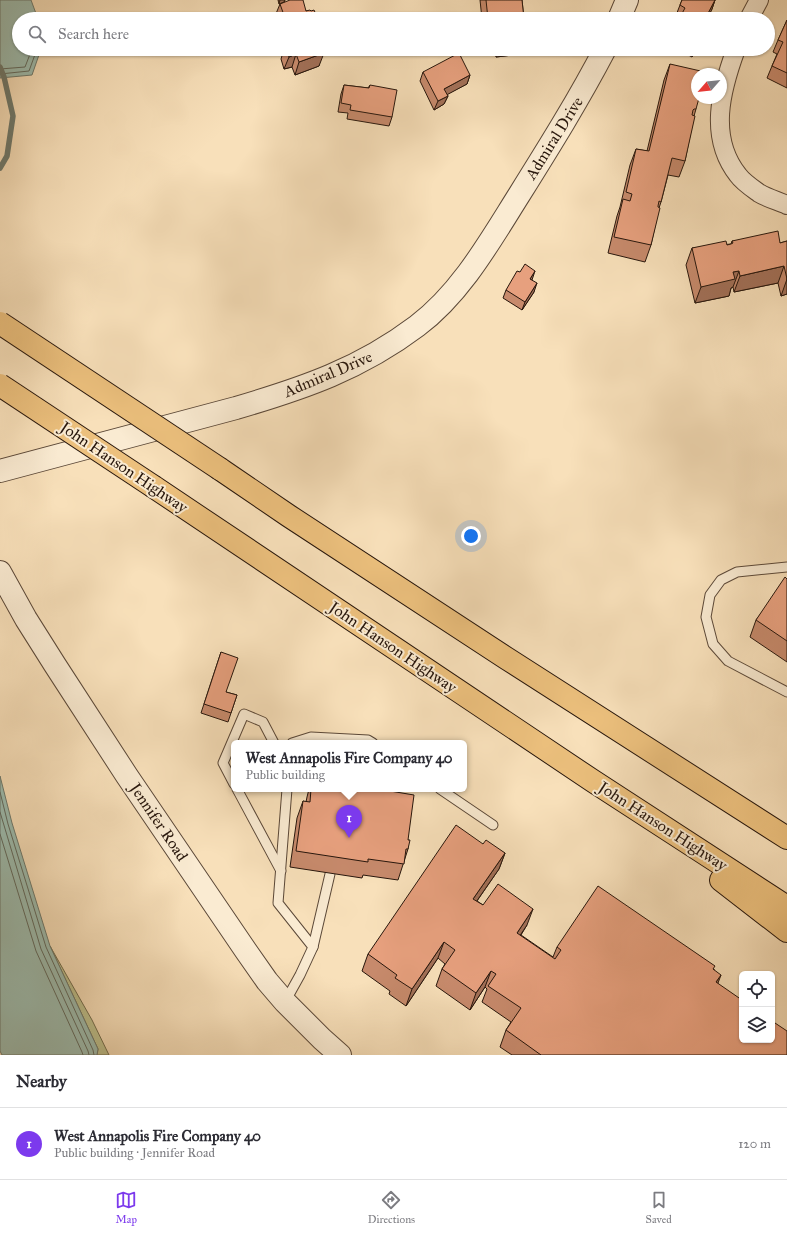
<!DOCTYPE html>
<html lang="en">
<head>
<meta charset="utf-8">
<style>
	body { margin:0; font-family:"IM FELL Great Primer",serif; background:#f7f7f7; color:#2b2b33 }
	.controls { position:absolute; right:12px; bottom:12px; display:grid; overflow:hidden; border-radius:6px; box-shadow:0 1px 3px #0004 }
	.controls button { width:36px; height:36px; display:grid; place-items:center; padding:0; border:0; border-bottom:1px solid #e1e1e2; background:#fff; color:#2b2b33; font:20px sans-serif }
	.compass { position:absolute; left:691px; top:68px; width:36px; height:36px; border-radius:50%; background:#fff; box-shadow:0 1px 3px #0004; rotate:242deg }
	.you { position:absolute; left:471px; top:536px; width:14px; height:14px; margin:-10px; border:3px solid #fff; border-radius:50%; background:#1a73e8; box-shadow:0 0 0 6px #1a73e833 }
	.badge { display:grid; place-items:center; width:26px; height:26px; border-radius:50%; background:#7c3aed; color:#fff; font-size:13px; font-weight:700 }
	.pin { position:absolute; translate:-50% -33px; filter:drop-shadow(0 1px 2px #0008) }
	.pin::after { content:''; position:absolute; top:21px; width:14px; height:12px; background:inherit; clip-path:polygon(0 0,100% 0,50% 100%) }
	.popup { position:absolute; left:231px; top:740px; width:236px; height:52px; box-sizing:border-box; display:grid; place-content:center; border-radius:6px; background:#fff; filter:drop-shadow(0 1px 3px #0005); font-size:13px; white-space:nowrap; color:#7c7c81 }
	.popup b { font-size:15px; color:#2b2b33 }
	.popup::after { content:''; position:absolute; left:50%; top:100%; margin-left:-8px; border:8px solid transparent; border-top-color:#fff }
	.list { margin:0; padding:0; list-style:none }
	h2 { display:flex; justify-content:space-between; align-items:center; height:52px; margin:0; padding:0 16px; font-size:17px }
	h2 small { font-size:13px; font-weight:400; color:#7c7c81 }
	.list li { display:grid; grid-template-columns:26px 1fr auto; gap:12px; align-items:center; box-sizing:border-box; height:72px; padding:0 16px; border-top:1px solid #e1e1e2 }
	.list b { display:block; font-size:15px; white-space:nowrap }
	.list p { margin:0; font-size:13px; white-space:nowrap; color:#7c7c81 }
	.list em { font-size:13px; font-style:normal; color:#7c7c81 }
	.icon { flex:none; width:22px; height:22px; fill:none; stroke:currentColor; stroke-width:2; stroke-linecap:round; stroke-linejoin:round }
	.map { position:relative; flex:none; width:787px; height:1055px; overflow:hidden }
	.search { position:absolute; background:#fff; box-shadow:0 1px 3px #0004; left:12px; right:12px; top:12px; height:44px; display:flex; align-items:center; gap:10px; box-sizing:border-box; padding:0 14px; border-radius:22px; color:#7c7c81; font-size:15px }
	.sheet { height:124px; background:#fff }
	nav { display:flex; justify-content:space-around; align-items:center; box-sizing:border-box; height:56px; border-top:1px solid #e1e1e2; background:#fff; font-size:11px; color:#7c7c81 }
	nav a { display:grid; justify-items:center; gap:2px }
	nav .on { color:#7c3aed }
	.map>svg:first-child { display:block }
	.green { fill:#bec28f; stroke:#726c4e }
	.water { fill:#9dbdb0; stroke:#6e7a6e }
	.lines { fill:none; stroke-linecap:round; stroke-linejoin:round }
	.shore { stroke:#626a5e; stroke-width:1 }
	.stream { stroke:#6e7a6e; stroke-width:5.5 }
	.service-casing { stroke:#5b4838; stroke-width:11 }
	.minor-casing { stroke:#5b4838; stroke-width:20 }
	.tertiary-casing { stroke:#5b4838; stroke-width:24 }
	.motorway-casing { stroke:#27160c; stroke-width:24 }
	.service { stroke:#faebd2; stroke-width:9 }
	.minor { stroke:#faebd2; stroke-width:18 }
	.tertiary { stroke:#faebd2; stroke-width:22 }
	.motorway { stroke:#ecc07d; stroke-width:22 }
	.motorway-bridge-casing { stroke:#27160c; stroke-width:24; stroke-linecap:butt }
	.motorway-bridge { stroke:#ecc07d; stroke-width:22 }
	.wall { fill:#c78a6c; stroke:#27160c }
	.shaded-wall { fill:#a27058; stroke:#27160c }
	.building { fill:#e7a07e; stroke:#27160c }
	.labels { text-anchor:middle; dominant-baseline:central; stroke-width:4; stroke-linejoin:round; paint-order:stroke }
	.street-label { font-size:16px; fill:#27160c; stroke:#faebd2 }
</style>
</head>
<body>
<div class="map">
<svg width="787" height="1055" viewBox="0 0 787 1055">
	<rect width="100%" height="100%" fill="#f8e0ba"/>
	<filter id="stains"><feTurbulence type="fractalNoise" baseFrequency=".005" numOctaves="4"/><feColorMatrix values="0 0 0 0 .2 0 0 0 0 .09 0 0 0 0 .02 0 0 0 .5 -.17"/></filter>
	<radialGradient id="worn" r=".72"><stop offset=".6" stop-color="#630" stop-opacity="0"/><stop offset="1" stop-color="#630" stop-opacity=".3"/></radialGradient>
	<!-- green -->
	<path class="green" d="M 50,946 L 92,1020 L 109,1055 L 97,1055 L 98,1049 Z"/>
	<!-- water -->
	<g class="water">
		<path d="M 0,0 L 31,0 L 38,19 L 19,19 L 19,49 L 41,49 L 32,75 L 0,78 Z"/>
		<path d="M 0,776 L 12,823 L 50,946 L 98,1049 L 97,1055 L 2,1055 L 0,1051 Z"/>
	</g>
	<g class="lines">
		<!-- shore -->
		<g class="shore">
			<path d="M 0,69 L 25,67 L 32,49"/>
			<path d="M 0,74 L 29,71 L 37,49"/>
			<path d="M 0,792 L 8,824 L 46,947 L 93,1050 L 94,1055"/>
			<path d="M 0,812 L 41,949 L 88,1051 L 89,1055"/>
			<path d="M 0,834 L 36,951 L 82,1052 L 83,1055"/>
		</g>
		<!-- stream -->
		<path class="stream" d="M 0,67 L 4,77 L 13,116 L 7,156 L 0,168"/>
		<!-- service casing -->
		<g class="service-casing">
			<g id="service">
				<path d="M 787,567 L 737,572 L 721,580 L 710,595 L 706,617 L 713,644 L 728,661 L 787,692"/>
				<path d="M 292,743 L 311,737 L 368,740 L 373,743"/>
				<path d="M 234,784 L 223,763 L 244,714 L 263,722 L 274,743"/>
				<path d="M 237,789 L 281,871"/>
				<path d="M 440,789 L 493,825"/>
				<path d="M 313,947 L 330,874"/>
				<path d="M 285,1002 L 300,975 L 313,947 L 278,903 L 287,789"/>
			</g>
		</g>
		<!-- minor casing -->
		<g class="minor-casing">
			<g id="minor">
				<path d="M 749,19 L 759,0"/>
				<path d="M 736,49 C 721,90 708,137 738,175 C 743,182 752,188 759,193 C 767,198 778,201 787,205"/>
			</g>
		</g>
		<!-- tertiary casing -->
		<g class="tertiary-casing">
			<g id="tertiary">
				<path d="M 619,19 L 627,0"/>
				<path d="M 0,471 L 236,408 C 304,388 360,369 417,326 C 461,293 490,241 519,195 C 549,147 579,99 605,49"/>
				<path d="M 0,572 L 26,619 L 55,665 L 127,776 L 246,951 L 267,981 L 285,1002 L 322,1039 L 340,1055"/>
			</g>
		</g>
		<!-- motorway casing -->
		<g class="motorway-casing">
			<g id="motorway">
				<path d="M 220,469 L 289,516 L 506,658 L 787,838"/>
				<path d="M 154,487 L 593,781 L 787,907"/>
				<path d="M 721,880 L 787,931"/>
			</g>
		</g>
		<!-- service -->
		<use href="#service" class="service"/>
		<!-- minor -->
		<use href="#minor" class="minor"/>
		<!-- tertiary -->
		<use href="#tertiary" class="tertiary"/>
		<!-- motorway -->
		<use href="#motorway" class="motorway"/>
		<!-- motorway-bridge casing -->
		<g class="motorway-bridge-casing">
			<g id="motorway-bridge">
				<path d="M 0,323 L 220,469"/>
				<path d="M 0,385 L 154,487"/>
			</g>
		</g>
		<!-- motorway-bridge -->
		<use href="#motorway-bridge" class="motorway-bridge"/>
	</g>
	<!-- wall -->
	<g class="wall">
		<path d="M 278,0 L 285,0 L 284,2 L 306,11 L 311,11 L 318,19 L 276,19 L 275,16 L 280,4 L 283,3 L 279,4 Z"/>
		<path d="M 480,0 L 522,0 L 524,19 L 482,19 Z"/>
		<path d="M 682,0 L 715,0 L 712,9 L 707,19 L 677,19 L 675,18 L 680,5 Z"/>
		<path d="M 787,20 L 787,88 L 767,78 L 777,54 L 773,52 L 778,40 Z"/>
		<path d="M 284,49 L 322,49 L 319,66 L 295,75 L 292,67 L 284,69 L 281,59 Z"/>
		<path d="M 495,49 L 529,49 L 528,51 L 522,51 L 521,54 L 496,57 Z"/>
		<path d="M 677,49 L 697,49 L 692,57 Z"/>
		<path d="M 670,64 L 696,109 L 694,116 L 685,161 L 679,177 L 668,175 L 661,202 L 659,208 L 651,245 L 645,262 L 608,253 L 617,216 L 620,207 L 630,165 L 636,149 L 647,151 L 664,80 Z"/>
		<path d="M 423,72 L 470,75 L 467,84 L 447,94 L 448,96 L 444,104 L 434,110 L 420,81 Z"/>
		<path d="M 344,85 L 368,88 L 370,85 L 392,117 L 389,126 L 347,119 L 348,113 L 338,112 L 341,94 Z"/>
		<path d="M 732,241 L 780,243 L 787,241 L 787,294 L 781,296 L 778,283 L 734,292 L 733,287 L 731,288 L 729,296 L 695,303 L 686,265 L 692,248 L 731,244 Z"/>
		<path d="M 532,280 L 534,292 L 522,310 L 503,298 L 506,290 Z"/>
		<path d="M 787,579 L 787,662 L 750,637 L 756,620 Z"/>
		<path d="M 221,652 L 226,692 L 237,695 L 228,722 L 201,713 Z"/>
		<path d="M 309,789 L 391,789 L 390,791 L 408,840 L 408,849 L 398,880 L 363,875 L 362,878 L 290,867 L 297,818 L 303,801 L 306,802 L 307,797 Z"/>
		<path d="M 483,844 L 505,853 L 499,869 L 477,901 L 483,905 L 527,925 L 521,935 L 553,957 L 557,947 L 714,969 L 718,984 L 787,1055 L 512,1055 L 500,1047 L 506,1030 L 511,1022 L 482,1002 L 487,989 L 485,987 L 470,1010 L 436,986 L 442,969 L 445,964 L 438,958 L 406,1006 L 389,994 L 390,991 L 362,971 L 368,954 Z"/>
	</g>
	<!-- shaded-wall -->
	<g class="shaded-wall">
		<path d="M 280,0 L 285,0 L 284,2 L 279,4 Z"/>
		<path d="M 715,0 L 712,9 L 707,19 L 705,19 Z"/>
		<path d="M 499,49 L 529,49 L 528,51 L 522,51 L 521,54 L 496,57 Z"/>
		<path d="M 695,49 L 697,49 L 692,57 Z"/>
		<path d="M 324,53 L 319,66 L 295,75 L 299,62 Z"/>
		<path d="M 296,54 L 292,67 L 284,69 L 289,57 Z"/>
		<path d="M 470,75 L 467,84 L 441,98 L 444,89 Z"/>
		<path d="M 448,96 L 444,104 L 434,110 L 438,101 Z"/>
		<path d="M 784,266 L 778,283 L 734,292 L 740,276 Z"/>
		<path d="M 535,271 L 532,280 L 530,279 Z"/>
		<path d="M 739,271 L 733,287 L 731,288 L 729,296 L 695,303 L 701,287 L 733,272 Z"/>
		<path d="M 787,279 L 787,294 L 781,296 Z"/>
		<path d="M 537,283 L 534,292 L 522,310 L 525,302 Z"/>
		<path d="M 505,853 L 499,869 L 467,915 L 473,899 Z"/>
		<path d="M 533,909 L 527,925 L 511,949 L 517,933 Z"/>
		<path d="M 444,942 L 438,958 L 406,1006 L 412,989 Z"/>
		<path d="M 491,971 L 485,987 L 470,1010 L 476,993 Z"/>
		<path d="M 721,975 L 715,991 L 716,982 Z"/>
	</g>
	<!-- building -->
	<g class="building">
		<path d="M 290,0 L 303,0 L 306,11 L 310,10 L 311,11 L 314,10 L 318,19 L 283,19 L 285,18 L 280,4 Z"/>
		<path d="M 486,0 L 522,0 L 524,19 L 488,19 Z"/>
		<path d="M 682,0 L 715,0 L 705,19 L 679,19 L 685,8 L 680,5 Z"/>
		<path d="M 787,20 L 787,73 L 772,66 L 783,42 L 778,40 Z"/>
		<path d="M 286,49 L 322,49 L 324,53 L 299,62 L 296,54 L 289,57 Z"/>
		<path d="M 459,53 L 470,75 L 444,89 L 448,96 L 438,101 L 423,72 Z"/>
		<path d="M 670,64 L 705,72 L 705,74 L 697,74 L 697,98 L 699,98 L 696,109 L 694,109 L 693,110 L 692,115 L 695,116 L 685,161 L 672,158 L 661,202 L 659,201 L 658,206 L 658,207 L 660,208 L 651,245 L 614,237 L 623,199 L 630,201 L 632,194 L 626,192 L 636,149 L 649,151 Z"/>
		<path d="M 344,85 L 369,88 L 370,85 L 397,90 L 392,117 L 350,110 L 351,105 L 341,103 Z"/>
		<path d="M 778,231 L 780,243 L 787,241 L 787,279 L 784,266 L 740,276 L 739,271 L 733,272 L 735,279 L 701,287 L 692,248 L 726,241 L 727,245 L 731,244 L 733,243 L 732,241 Z"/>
		<path d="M 525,264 L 535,271 L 530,279 L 537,283 L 525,302 L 506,290 L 517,271 L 520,272 Z"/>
		<path d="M 785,577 L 787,579 L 787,641 L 756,620 Z"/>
		<path d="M 221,652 L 238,658 L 226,692 L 237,695 L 231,713 L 204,704 Z"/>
		<path d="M 311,789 L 391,789 L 390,791 L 414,795 L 408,840 L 410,840 L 408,849 L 406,849 L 404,864 L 368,859 L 368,862 L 296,851 L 303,801 L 310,802 Z"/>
		<path d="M 456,825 L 483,844 L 486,840 L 505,853 L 473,899 L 483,905 L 498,884 L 533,909 L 517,933 L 555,959 L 561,950 L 557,947 L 598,886 L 715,966 L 713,969 L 721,975 L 716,982 L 742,1000 L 742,1040 L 772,1040 L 772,1021 L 787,1031 L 787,1055 L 540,1055 L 541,1055 L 506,1030 L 521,1008 L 488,986 L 496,974 L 491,971 L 476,993 L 442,969 L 455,950 L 444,942 L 412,989 L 395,978 L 397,975 L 368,954 Z"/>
	</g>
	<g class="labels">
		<!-- street labels -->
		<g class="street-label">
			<text transform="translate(554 138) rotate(-58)">Admiral Drive</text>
			<text transform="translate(328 374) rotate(-23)">Admiral Drive</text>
			<text transform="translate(124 467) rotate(34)">John Hanson Highway</text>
			<text transform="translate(393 647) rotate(34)">John Hanson Highway</text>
			<text transform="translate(159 822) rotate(56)">Jennifer Road</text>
			<text transform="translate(663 826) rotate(33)">John Hanson Highway</text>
		</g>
	</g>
	<rect width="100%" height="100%" filter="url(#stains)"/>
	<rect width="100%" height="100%" fill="url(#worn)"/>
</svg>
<div class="controls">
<button><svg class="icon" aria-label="locate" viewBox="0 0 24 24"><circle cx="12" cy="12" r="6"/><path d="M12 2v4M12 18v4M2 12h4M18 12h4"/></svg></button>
<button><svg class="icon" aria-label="layers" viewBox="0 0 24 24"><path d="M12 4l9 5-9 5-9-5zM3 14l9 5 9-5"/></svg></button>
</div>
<svg class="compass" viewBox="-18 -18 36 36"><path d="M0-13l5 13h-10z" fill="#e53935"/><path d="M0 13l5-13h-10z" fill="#7c7c81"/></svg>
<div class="you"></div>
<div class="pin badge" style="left:349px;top:838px">1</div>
<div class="popup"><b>West Annapolis Fire Company 40</b>Public building</div>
<div class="search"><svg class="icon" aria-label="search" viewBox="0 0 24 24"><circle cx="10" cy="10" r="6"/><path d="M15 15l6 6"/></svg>Search here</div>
</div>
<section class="sheet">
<h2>Nearby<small></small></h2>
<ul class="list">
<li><span class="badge">1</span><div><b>West Annapolis Fire Company 40</b><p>Public building · Jennifer Road</p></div><em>120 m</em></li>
</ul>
</section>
<nav>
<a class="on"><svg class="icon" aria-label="map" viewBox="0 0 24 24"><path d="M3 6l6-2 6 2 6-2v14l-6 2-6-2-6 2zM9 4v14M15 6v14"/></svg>Map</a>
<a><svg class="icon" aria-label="directions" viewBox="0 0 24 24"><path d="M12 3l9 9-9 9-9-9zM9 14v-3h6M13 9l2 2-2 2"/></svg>Directions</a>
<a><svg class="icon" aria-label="saved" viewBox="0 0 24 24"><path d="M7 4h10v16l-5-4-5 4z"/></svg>Saved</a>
</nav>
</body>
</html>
